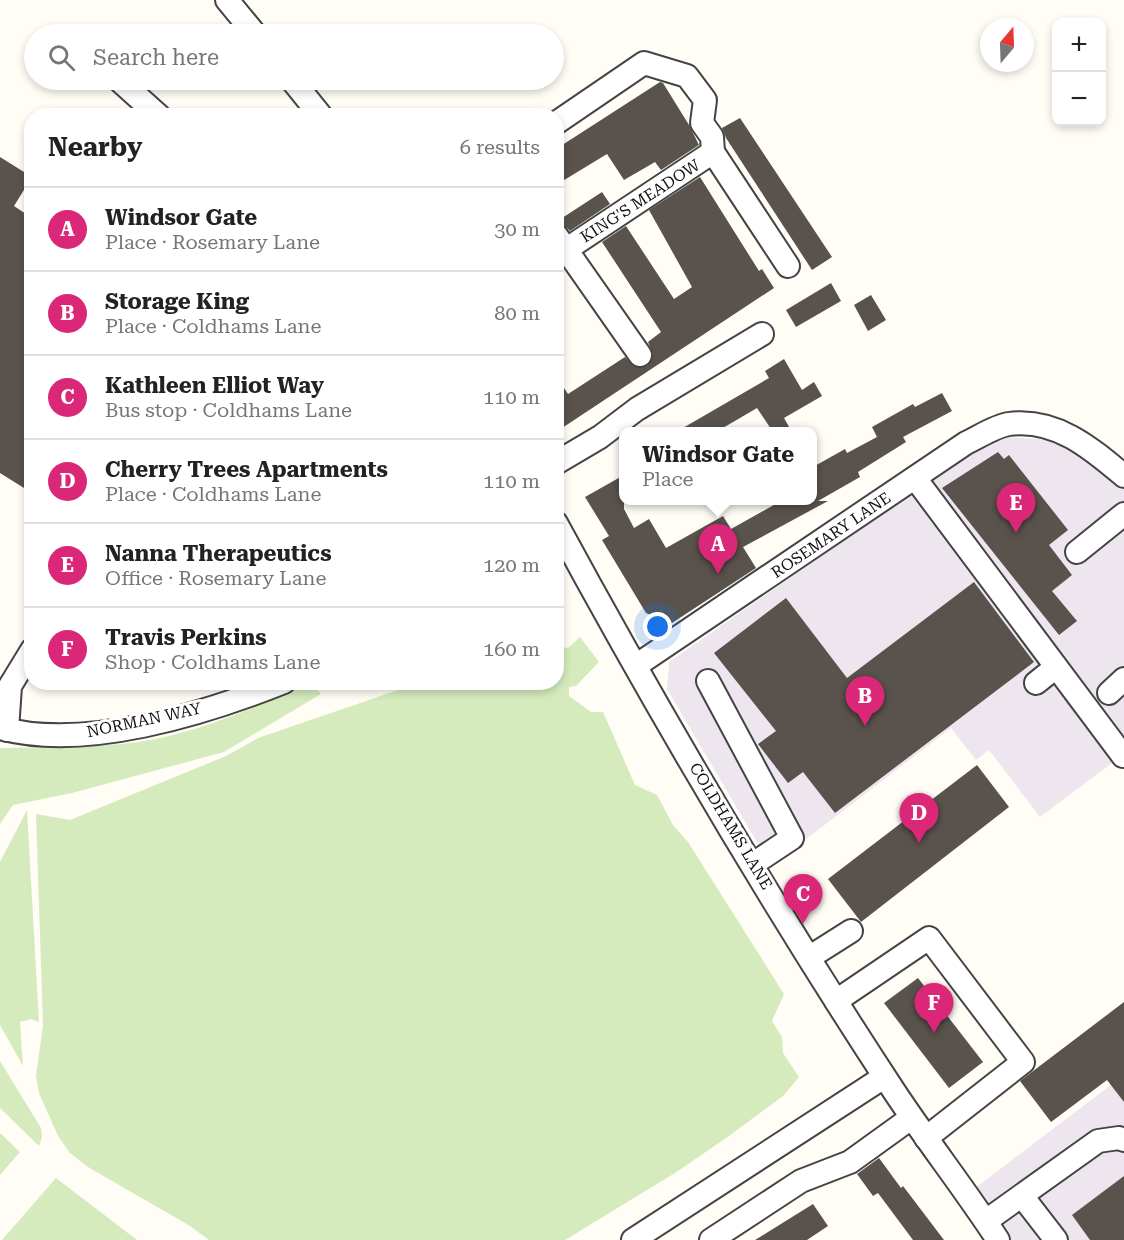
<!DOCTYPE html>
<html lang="en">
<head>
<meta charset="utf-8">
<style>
	body { margin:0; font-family:"Roboto Serif",serif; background:#f6f6f6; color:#222 }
	.controls { position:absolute; right:18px; top:18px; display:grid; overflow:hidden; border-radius:12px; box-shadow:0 3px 9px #0003 }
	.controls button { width:54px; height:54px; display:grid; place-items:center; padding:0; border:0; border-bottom:2px solid #e0e0e0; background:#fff; color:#222; font:30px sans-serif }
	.compass { position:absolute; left:980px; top:18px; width:54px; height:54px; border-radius:50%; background:#fff; box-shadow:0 3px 9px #0003; rotate:19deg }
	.you { position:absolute; left:658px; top:627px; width:21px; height:21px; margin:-15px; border:4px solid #fff; border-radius:50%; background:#1a73e8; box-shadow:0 0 0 9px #1a73e833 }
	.badge { display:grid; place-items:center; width:39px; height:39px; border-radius:50%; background:#db2777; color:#fff; font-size:20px; font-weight:700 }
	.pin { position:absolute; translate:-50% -50px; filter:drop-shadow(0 2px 3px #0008) }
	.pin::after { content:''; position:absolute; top:32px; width:21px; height:18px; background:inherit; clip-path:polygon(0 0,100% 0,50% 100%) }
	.popup { position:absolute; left:619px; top:427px; width:198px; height:78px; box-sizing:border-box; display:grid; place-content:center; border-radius:12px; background:#fff; filter:drop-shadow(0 2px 4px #0005); font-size:20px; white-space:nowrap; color:#767676 }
	.popup b { font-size:22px; color:#222 }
	.popup::after { content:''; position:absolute; left:50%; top:100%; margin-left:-12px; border:12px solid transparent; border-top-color:#fff }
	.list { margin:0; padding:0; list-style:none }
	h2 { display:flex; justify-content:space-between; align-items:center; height:78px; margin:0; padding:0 24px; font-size:26px }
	h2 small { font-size:20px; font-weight:400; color:#767676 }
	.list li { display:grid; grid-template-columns:39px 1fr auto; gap:18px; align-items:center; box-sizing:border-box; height:84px; padding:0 24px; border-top:2px solid #e0e0e0 }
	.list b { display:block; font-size:22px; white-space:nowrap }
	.list p { margin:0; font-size:20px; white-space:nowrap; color:#767676 }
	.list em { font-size:20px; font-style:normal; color:#767676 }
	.icon { flex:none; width:33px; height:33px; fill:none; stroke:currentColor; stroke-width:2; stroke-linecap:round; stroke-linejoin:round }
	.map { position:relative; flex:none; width:1124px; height:1240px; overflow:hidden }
	.search { position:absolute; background:#fff; box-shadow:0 3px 9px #0003; left:24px; top:24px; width:540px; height:66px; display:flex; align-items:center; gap:15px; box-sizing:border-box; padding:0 21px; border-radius:33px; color:#767676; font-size:22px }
	.panel { position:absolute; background:#fff; box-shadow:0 3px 9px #0003; left:24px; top:108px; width:540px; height:582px; border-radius:24px }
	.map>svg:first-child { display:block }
	.industrial { fill:#eee6ef }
	.green { fill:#d5ebbd }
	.building { fill:#5a524d }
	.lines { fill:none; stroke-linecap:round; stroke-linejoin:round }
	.minor-casing { stroke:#444; stroke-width:26 }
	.minor { stroke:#fff; stroke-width:22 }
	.labels { text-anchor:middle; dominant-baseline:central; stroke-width:6; stroke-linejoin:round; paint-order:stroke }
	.street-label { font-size:16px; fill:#111; stroke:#fff }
</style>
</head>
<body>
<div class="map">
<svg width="1124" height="1240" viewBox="0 0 1124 1240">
	<rect width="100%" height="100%" fill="#fffdf5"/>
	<!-- industrial -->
	<g class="industrial">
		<path d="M 1004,437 L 1056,440 L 1080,454 L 1124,489 L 1124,754 L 1040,817 L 989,750 L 976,760 L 951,728 L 771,866 L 667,689 L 669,662 L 968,454 Z"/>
		<path d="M 1124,1075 L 1124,1240 L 1009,1240 L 974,1189 Z"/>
	</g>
	<!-- green -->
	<g class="green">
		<path d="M 580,637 L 599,662 L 576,686 L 569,687 L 569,696 L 591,712 L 603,712 L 635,785 L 657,795 L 673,825 L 688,842 L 784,994 L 772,1021 L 782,1037 L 783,1053 L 799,1077 L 783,1096 L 729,1136 L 675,1173 L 565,1240 L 209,1240 L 190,1226 L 88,1167 L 70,1153 L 58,1136 L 39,1093 L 36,1076 L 43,1026 L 36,814 L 70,820 L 226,756 L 258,738 L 401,689 L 409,683 L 556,682 L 557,646 L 568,648 Z"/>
		<path d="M 311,683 L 321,694 L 224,752 L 72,793 L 13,805 L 0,824 L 0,748 C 46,747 92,748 138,742 C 198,733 255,707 311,683 Z"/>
		<path d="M 27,810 L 39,1022 L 31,1019 L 20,1022 L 23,1066 L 0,1025 L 0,862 Z"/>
		<path d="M 0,1061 L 41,1128 L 42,1137 L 39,1146 L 0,1108 Z"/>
		<path d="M 0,1133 L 20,1152 L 0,1175 Z"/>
		<path d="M 56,1178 L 137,1240 L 2,1240 Z"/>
	</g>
	<!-- building -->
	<g class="building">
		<path d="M 660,82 L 663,83 L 689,125 L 699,145 L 661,170 L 655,162 L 624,180 L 607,154 L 556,185 L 556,149 Z"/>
		<path d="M 740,118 L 832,257 L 812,270 L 726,138 L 722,128 Z"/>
		<path d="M 0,157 L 32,177 L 14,206 L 32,218 L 32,493 L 0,473 Z"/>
		<path d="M 700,177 L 759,271 L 762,269 L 774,288 L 556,432 L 556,376 L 568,394 L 625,357 L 635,367 L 647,366 L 653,354 L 648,342 L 661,332 L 602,242 L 626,226 L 674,299 L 692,287 L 649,210 Z"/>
		<path d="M 602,192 L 610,204 L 570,231 L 562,223 L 556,222 Z"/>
		<path d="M 831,283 L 841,301 L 796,327 L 786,310 Z"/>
		<path d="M 871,295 L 886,320 L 868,331 L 854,305 Z"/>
		<path d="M 784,359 L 802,390 L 814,382 L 822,396 L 784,418 L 792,432 L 773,432 L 757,408 L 716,432 L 676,432 L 769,378 L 765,371 Z"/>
		<path d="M 942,393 L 952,411 L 903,437 L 906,442 L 858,472 L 860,477 L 818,501 L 828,501 L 743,547 L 756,568 L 672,623 L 646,613 L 602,540 L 609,536 L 585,497 L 624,475 L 624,509 L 634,528 L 649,519 L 666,548 L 723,516 L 731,529 L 781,501 L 813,501 L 813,467 L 845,449 L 847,453 L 877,437 L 872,427 L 913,404 L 915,407 Z"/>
		<path d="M 998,452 L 1004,459 L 1009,455 L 1068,530 L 1049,545 L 1072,575 L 1052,591 L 1077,621 L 1059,635 L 942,488 Z"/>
		<path d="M 974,582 L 1034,662 L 835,813 L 803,772 L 788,783 L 758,744 L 776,731 L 714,653 L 786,598 L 847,678 Z"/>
		<path d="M 977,765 L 1009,807 L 861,922 L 828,879 Z"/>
		<path d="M 918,978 L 983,1062 L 949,1088 L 884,1003 Z"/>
		<path d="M 1124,1002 L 1124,1102 L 1107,1080 L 1051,1122 L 1020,1081 Z"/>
		<path d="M 879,1158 L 901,1188 L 903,1186 L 944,1240 L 913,1240 L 878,1193 L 873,1196 L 857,1174 Z"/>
		<path d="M 1124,1176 L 1124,1240 L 1090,1240 L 1072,1215 Z"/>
		<path d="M 813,1204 L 828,1226 L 807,1240 L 755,1240 Z"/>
	</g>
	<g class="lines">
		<!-- minor casing -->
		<g class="minor-casing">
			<g id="minor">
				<path d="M 227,0 L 255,34"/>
				<path d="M 119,80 L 159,116"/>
				<path d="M 292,80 L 321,116"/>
				<path d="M 556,123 L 644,63 L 687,76 L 705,100 L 702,123 L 712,137 L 713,152"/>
				<path d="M 556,235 L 640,355"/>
				<path d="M 567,249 L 713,152 L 788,266"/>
				<path d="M 556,463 L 600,437 L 637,409 L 762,334"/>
				<path d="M 915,478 L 1123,756"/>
				<path d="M 556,523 C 660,715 772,905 892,1088 C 926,1140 964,1188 998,1240"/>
				<path d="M 1077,552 L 1124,514"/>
				<path d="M 637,665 L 966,443 C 979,437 995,426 1009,424 C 1056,418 1091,448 1124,476"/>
				<path d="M 708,681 L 792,838 L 753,864"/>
				<path d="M 1036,683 L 1056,667"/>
				<path d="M 1109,693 L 1124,679"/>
				<path d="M 0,728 C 85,751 204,714 284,682"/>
				<path d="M 7,730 L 10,686 L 32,650"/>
				<path d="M 810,957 L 851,931"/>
				<path d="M 836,1001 L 929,938 L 1023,1062 L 926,1138"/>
				<path d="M 1022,1196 L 1056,1240"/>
				<path d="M 986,1221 L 1098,1141 L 1119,1138 L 1124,1140"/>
				<path d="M 633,1240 L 884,1077"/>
				<path d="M 711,1240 L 801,1181 L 850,1162 L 911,1118"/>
			</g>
		</g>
		<!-- minor -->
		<use href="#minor" class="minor"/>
	</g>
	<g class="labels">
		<!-- street labels -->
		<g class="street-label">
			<text transform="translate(640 201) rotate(-33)">KING'S MEADOW</text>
			<text transform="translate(831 535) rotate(-34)">ROSEMARY LANE</text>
			<text transform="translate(144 720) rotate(-12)">NORMAN WAY</text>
			<text transform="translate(731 826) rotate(59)">COLDHAMS LANE</text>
		</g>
	</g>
</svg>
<div class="controls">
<button>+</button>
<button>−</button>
</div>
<svg class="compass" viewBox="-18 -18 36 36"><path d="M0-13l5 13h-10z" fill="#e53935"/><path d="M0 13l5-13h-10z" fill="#767676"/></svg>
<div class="you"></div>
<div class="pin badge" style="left:718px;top:574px">A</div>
<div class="popup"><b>Windsor Gate</b>Place</div>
<div class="pin badge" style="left:865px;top:726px">B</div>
<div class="pin badge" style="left:803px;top:924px">C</div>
<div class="pin badge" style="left:919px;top:843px">D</div>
<div class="pin badge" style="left:1016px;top:533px">E</div>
<div class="pin badge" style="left:934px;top:1033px">F</div>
<div class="search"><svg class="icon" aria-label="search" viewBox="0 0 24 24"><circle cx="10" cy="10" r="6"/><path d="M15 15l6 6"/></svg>Search here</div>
<section class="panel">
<h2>Nearby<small>6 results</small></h2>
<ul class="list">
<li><span class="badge">A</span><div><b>Windsor Gate</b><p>Place · Rosemary Lane</p></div><em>30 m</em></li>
<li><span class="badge">B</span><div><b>Storage King</b><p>Place · Coldhams Lane</p></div><em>80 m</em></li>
<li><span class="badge">C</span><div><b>Kathleen Elliot Way</b><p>Bus stop · Coldhams Lane</p></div><em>110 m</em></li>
<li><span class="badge">D</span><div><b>Cherry Trees Apartments</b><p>Place · Coldhams Lane</p></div><em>110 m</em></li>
<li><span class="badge">E</span><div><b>Nanna Therapeutics</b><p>Office · Rosemary Lane</p></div><em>120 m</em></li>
<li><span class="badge">F</span><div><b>Travis Perkins</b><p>Shop · Coldhams Lane</p></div><em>160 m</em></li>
</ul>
</section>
</div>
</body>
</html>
